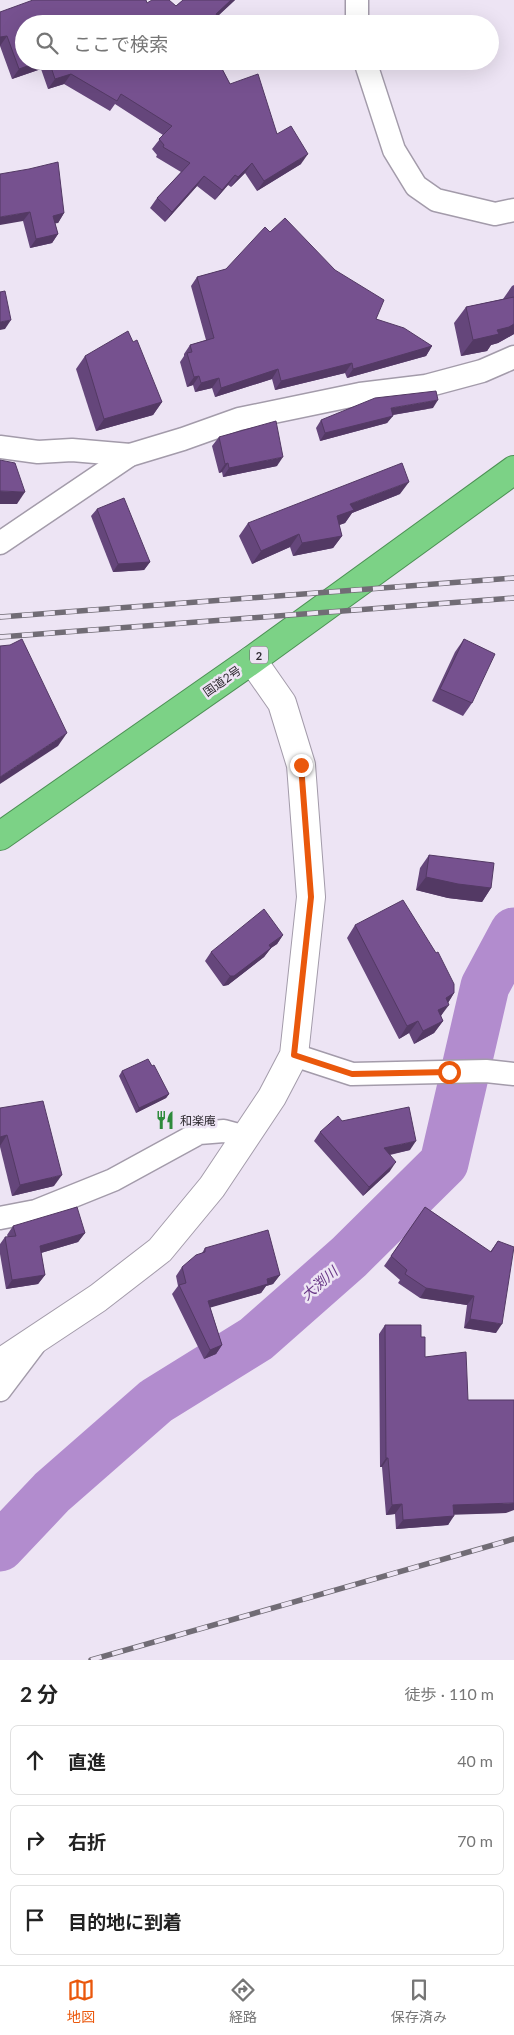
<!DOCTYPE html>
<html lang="ja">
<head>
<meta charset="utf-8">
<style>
	body { margin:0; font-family:Lato,"Noto Sans JP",sans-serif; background:#f6f6f6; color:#222 }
	.stop { position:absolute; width:15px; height:15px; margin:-11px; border:4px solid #ea580c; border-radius:50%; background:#fff }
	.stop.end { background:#ea580c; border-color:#fff; box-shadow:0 1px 5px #0008 }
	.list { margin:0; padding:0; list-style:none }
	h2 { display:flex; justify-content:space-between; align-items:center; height:65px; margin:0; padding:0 20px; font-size:21px }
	h2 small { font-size:16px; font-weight:400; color:#767676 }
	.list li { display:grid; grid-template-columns:32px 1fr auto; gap:15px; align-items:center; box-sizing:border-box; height:70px; margin:0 10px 10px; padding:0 10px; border:1px solid #e0e0e0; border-radius:8px }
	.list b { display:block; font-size:19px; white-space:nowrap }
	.list em { font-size:16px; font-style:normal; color:#767676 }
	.icon { flex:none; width:28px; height:28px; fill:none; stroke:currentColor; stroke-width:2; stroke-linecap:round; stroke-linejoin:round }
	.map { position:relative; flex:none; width:514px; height:1660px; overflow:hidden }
	.search { position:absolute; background:#fff; box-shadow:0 5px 20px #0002; left:15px; right:15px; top:15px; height:55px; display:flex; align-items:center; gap:12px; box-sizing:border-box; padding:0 18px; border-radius:28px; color:#767676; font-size:19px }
	.sheet { height:305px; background:#fff }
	nav { display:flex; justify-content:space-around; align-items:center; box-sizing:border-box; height:70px; border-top:1px solid #e0e0e0; background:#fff; font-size:14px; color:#767676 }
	nav a { display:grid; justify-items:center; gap:2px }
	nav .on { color:#ea580c }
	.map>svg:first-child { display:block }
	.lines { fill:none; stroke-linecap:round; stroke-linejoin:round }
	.river { stroke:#b28cce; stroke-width:49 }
	.minor-casing { stroke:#a39baa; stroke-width:25 }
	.tertiary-casing { stroke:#a39baa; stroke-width:30 }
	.trunk-casing { stroke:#4c9054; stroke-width:30 }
	.minor { stroke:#fff; stroke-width:22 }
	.tertiary { stroke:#fff; stroke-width:28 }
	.trunk { stroke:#7cd286; stroke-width:28 }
	.rail-casing { stroke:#716c75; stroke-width:5.5 }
	.rail { stroke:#ede4f4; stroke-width:4; stroke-dasharray:11; stroke-linecap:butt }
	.wall { fill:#65467b }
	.shaded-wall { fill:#533964 }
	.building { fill:#76518f; stroke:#533964 }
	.route { stroke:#ea580c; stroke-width:6 }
	.labels { text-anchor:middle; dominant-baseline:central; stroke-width:5; stroke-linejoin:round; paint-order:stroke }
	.shield { fill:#ede4f4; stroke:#68626c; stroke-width:1 }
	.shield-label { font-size:11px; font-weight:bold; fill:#2f2b31 }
	.street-label { font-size:12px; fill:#2f2b31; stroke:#ede4f4 }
	.poi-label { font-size:12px; fill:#2f2b31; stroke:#ede4f4; text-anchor:start }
	.water-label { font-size:14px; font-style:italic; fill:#683787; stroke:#ede4f4 }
</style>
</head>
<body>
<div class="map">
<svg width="514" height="1660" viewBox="0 0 514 1660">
	<rect width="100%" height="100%" fill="#ede4f4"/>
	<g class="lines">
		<!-- river -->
		<path class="river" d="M 0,1547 L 52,1492 L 156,1401 L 256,1339 L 349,1257 L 444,1163 L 485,986 L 514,932"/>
		<!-- minor casing -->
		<g class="minor-casing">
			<g id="minor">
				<path d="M 357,24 L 357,0"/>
				<path d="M 365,61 L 394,150 L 416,186 L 436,200 L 495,214 L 514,210"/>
				<path d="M 0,447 L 38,452 L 72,450 L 130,455"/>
				<path d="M 0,543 L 130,455 L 183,439 L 239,419 L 360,394 L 426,386 L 482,371 L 514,357"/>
				<path d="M 294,1055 L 352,1074 L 486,1071 L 514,1074"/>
				<path d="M 0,1218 L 36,1211 L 113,1180 L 199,1133 L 224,1131 L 246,1137"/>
				<path d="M 0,1390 L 34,1345"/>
			</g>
		</g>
		<!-- tertiary casing -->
		<g class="tertiary-casing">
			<path id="tertiary" d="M 0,1363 L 98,1298 L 160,1250 L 212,1187 L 272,1097 L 294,1055 L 311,897 L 301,765 L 282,703 L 252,660"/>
		</g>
		<!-- trunk casing -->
		<g class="trunk-casing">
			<path id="trunk" d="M 0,836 L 252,660 L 514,470"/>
		</g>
		<!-- minor -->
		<use href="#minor" class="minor"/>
		<!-- tertiary -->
		<use href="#tertiary" class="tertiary"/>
		<!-- trunk -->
		<use href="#trunk" class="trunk"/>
		<!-- rail casing -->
		<g class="rail-casing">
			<g id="rail">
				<path d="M 0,617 L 514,578"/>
				<path d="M 0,637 L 514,598"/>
				<path d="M 91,1660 L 514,1539"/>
			</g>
		</g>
		<!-- rail -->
		<use href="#rail" class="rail"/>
	</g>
	<!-- wall -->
	<g class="wall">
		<path d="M 183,0 L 235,0 L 218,16 L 24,61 L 218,61 L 230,84 L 277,134 L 301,164 L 257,191 L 245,173 L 231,187 L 228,185 L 215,200 L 197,186 L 165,222 L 150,208 L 157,198 L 181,172 L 156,157 L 157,155 L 152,149 L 163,135 L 115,104 L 110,111 L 64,84 L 48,89 L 41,69 L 12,79 L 0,46 L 0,12 L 147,3 L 176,6 Z"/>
		<path d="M 0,174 L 64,213 L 58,223 L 55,223 L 58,234 L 52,243 L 30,248 L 23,221 Z"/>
		<path d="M 270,232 L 376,319 L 432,346 L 426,356 L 347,378 L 345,373 L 275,390 L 272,379 L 215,397 L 212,388 L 195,392 L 193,385 L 187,387 L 180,362 L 184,356 L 184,354 L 190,345 L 206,340 L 191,286 L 197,277 L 226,269 Z"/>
		<path d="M 514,285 L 514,334 L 498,343 L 491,345 L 487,351 L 461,356 L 454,323 L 466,307 L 503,299 L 512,286 Z"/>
		<path d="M 133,342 L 162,402 L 153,415 L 96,431 L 76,369 L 85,356 Z"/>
		<path d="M 433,408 L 393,415 L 387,423 L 320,441 L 316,428 L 321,420 Z"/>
		<path d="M 219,437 L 277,466 L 223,477 L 222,472 L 219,473 L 212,446 Z"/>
		<path d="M 400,494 L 352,513 L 345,523 L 339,525 L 342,536 L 333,548 L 293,556 L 290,547 L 252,564 L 239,536 L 248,523 Z"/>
		<path d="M 97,509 L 150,562 L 144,570 L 113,572 L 91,516 Z"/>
		<path d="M 464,639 L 472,703 L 463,716 L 432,701 L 455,652 Z"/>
		<path d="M 429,855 L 491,888 L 482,902 L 448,898 L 416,890 L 420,868 Z"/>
		<path d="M 355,925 L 454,993 L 448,1003 L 441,1016 L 443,1021 L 434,1033 L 414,1044 L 409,1033 L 399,1039 L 347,938 Z"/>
		<path d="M 283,935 L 277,944 L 271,948 L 264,957 L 228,985 L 223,986 L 205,961 L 211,952 Z"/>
		<path d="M 152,1066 L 169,1094 L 166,1098 L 136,1113 L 119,1076 L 122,1071 Z"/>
		<path d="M 0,1108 L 54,1186 L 12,1196 L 0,1147 Z"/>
		<path d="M 342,1121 L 410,1150 L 390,1155 L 390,1171 L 363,1196 L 314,1141 L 320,1132 Z"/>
		<path d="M 425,1207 L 490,1252 L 498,1241 L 496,1333 L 464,1328 L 467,1305 L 420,1298 L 398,1283 L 400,1280 L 384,1266 Z"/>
		<path d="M 13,1226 L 85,1233 L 78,1242 L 41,1253 L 45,1275 L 38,1284 L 6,1289 L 0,1254 L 0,1244 L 5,1237 L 8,1237 L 7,1235 Z"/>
		<path d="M 205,1248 L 280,1275 L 273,1284 L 266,1286 L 261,1293 L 210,1307 L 222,1345 L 216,1354 L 204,1359 L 172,1294 L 178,1286 L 176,1276 L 182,1267 L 202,1253 Z"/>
		<path d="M 385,1325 L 421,1337 L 425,1357 L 468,1400 L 506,1513 L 454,1514 L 448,1525 L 396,1529 L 395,1514 L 386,1515 L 382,1467 L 380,1467 L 379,1334 Z"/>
	</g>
	<!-- shaded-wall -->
	<g class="shaded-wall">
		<path d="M 231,0 L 235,0 L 209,24 L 216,14 Z"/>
		<path d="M 7,36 L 0,46 L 0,37 Z"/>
		<path d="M 42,61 L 47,61 L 41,69 L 12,79 L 19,69 Z"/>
		<path d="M 71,74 L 64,84 L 48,89 L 55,79 Z"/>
		<path d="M 308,154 L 301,164 L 257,191 L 264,181 Z"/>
		<path d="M 252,163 L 245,173 L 231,187 L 238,177 Z"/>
		<path d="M 235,175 L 228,185 L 215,200 L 222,190 Z"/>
		<path d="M 204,176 L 197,186 L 165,222 L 172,212 Z"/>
		<path d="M 30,212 L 23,221 L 0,225 L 0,217 Z"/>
		<path d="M 64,213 L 58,223 L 46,225 L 53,216 Z"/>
		<path d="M 58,234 L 52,243 L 30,248 L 36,239 Z"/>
		<path d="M 11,320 L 5,329 L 0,330 L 0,322 Z"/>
		<path d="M 514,324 L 514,334 L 498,343 L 491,345 L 487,351 L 461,356 L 473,340 Z"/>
		<path d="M 432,346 L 426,356 L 347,378 L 353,369 Z"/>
		<path d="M 352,363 L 345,373 L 275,390 L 281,381 Z"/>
		<path d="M 278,369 L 272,379 L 215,397 L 221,388 Z"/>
		<path d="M 199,376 L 193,385 L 187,387 L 194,377 Z"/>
		<path d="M 219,378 L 212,388 L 195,392 L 201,383 Z"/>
		<path d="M 438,400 L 433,408 L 386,416 L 391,408 Z"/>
		<path d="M 162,402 L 153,415 L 96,431 L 104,419 Z"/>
		<path d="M 393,416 L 387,423 L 320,441 L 325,433 Z"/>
		<path d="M 283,457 L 277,466 L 223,477 L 229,468 Z"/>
		<path d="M 228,463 L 222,472 L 219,473 L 225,464 Z"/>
		<path d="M 409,482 L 400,494 L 352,513 L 345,523 L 328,529 L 337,516 L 350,504 Z"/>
		<path d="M 0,491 L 25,492 L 17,504 L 0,504 Z"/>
		<path d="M 299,534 L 290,547 L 252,564 L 261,551 Z"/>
		<path d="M 342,536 L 333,548 L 293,556 L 302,543 Z"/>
		<path d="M 150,562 L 144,570 L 113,572 L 118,564 Z"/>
		<path d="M 67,733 L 58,746 L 0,784 L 0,777 Z"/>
		<path d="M 426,877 L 491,888 L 482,902 L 448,898 L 416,890 Z"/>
		<path d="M 283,935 L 277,944 L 271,948 L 264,957 L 228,985 L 223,986 L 230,976 Z"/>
		<path d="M 454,993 L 446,1006 L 446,998 Z"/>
		<path d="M 449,1005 L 440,1017 L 438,1010 Z"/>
		<path d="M 418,1021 L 409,1033 L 399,1039 L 407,1026 Z"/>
		<path d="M 443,1021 L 434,1033 L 414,1044 L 423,1031 Z"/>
		<path d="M 169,1094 L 166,1098 L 136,1113 L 139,1108 Z"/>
		<path d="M 7,1135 L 0,1146 L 0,1137 Z"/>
		<path d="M 416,1141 L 410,1150 L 378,1157 L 384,1148 Z"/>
		<path d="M 396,1162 L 390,1171 L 363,1196 L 369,1187 Z"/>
		<path d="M 62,1175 L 54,1186 L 12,1196 L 20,1185 Z"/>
		<path d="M 85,1233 L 78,1242 L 34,1255 L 40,1246 Z"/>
		<path d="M 45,1275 L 38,1284 L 6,1289 L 12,1280 Z"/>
		<path d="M 280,1275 L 273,1284 L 266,1286 L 261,1293 L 202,1310 L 208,1301 Z"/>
		<path d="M 426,1288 L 474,1296 L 467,1305 L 420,1298 Z"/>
		<path d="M 470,1319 L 502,1324 L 496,1333 L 464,1328 Z"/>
		<path d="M 222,1345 L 216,1354 L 204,1359 L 210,1350 Z"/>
		<path d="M 386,1458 L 388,1458 L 382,1467 L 380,1467 Z"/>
		<path d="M 514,1503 L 514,1510 L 506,1513 L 447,1515 L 453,1505 Z"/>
		<path d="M 402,1504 L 395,1514 L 386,1515 L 392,1505 Z"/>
		<path d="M 454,1516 L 448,1525 L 396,1529 L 403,1520 Z"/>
	</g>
	<!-- building -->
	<g class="building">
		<path d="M 33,0 L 146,0 L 147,3 L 152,0 L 169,0 L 176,6 L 183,0 L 231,0 L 216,14 L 218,17 L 210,24 L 24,24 L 24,61 L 42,61 L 19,69 L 7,36 L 0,37 L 0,12 Z"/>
		<path d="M 49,61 L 218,61 L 230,84 L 258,74 L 277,134 L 291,126 L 308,154 L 264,181 L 252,163 L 238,177 L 235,175 L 222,190 L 204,176 L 172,212 L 157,198 L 190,163 L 163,147 L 164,145 L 159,139 L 172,126 L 121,94 L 117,101 L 71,74 L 55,79 Z"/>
		<path d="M 58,162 L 64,213 L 53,216 L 58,234 L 36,239 L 30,212 L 0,217 L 0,174 L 29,169 Z"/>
		<path d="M 285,218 L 335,270 L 384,300 L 376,319 L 404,328 L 432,346 L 353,369 L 352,363 L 281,381 L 278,369 L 221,388 L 219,378 L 201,383 L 199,376 L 194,377 L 187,353 L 192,352 L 190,345 L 214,338 L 197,277 L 226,269 L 265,227 L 270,232 Z"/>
		<path d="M 5,291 L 11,320 L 0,322 L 0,292 Z"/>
		<path d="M 514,297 L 514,324 L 509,327 L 497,330 L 499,334 L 473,340 L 466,307 Z"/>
		<path d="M 128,331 L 133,342 L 137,340 L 162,402 L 104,419 L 85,356 Z"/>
		<path d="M 436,391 L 438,400 L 391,408 L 393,416 L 325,433 L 321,420 L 375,398 Z"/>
		<path d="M 276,421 L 283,457 L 229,468 L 228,463 L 225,464 L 219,437 Z"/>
		<path d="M 0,460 L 15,463 L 25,492 L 0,491 Z"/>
		<path d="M 402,463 L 409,482 L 350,504 L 354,510 L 337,516 L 342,536 L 302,543 L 299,534 L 261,551 L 248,523 Z"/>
		<path d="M 124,498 L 150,562 L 118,564 L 97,509 Z"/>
		<path d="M 22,639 L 67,733 L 0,777 L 0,646 L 10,645 Z"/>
		<path d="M 464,639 L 495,654 L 472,703 L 440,689 Z"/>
		<path d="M 429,855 L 494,863 L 491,888 L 458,884 L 426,877 Z"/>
		<path d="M 403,900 L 436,953 L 438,952 L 454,984 L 454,993 L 446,998 L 449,1005 L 438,1010 L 443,1021 L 423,1031 L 418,1021 L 407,1026 L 355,925 Z"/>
		<path d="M 264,909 L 283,935 L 269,945 L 271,948 L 234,976 L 230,976 L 211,952 Z"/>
		<path d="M 148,1059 L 152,1066 L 154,1065 L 169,1094 L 139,1108 L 122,1071 Z"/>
		<path d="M 43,1101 L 62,1175 L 20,1185 L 7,1135 L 0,1137 L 0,1108 Z"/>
		<path d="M 409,1107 L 416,1141 L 384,1148 L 396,1162 L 369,1187 L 320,1132 L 338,1116 L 342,1121 Z"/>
		<path d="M 77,1207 L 85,1233 L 40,1246 L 45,1275 L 12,1280 L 5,1237 L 16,1236 L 13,1226 Z"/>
		<path d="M 425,1207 L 491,1252 L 498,1241 L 514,1247 L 502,1324 L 470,1319 L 474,1296 L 426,1288 L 405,1274 L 407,1270 L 391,1256 Z"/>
		<path d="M 268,1230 L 280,1275 L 267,1279 L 268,1284 L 208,1301 L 222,1345 L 210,1350 L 179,1285 L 186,1283 L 182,1267 L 196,1255 L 205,1252 L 205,1248 Z"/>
		<path d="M 385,1325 L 421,1325 L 421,1337 L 425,1337 L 425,1357 L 466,1352 L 468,1400 L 514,1400 L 514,1503 L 453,1505 L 454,1516 L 403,1520 L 402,1504 L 392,1505 L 388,1458 L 386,1458 Z"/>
	</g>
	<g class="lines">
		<!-- route -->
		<path class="route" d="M 301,765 L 311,897 L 294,1055 L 352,1074 L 449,1072"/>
	</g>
	<!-- icons -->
	<defs>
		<g id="restaurant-bare" transform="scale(1.5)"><path d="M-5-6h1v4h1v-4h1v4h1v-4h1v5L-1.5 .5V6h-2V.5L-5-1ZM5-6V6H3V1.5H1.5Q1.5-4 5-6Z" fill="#2e8a3c" stroke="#ede4f4" stroke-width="2.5" paint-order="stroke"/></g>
	</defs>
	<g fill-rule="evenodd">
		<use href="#restaurant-bare" x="165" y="1120"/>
	</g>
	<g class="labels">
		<!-- shield labels -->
		<rect class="shield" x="250" y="646.5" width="18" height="17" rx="4"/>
		<g class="shield-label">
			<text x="259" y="655">2</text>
		</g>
		<!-- street labels -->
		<g class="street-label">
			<text transform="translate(222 681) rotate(-35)">国道2号</text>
		</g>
		<!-- poi labels -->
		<g class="poi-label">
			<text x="180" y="1120">和楽庵</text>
		</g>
		<!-- water labels -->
		<g class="water-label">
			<text transform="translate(319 1283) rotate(-41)">大渕川</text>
		</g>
	</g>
</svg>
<div class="stop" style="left:449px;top:1072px"></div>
<div class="stop end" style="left:301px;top:765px"></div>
<div class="search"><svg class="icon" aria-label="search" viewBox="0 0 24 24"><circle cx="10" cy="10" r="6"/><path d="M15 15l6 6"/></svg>ここで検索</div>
</div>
<section class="sheet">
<h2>2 分<small>徒歩 · 110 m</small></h2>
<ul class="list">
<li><svg class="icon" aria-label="ahead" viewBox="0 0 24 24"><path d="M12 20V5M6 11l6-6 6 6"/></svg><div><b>直進</b></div><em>40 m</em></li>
<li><svg class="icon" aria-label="right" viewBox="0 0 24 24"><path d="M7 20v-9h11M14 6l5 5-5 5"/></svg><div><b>右折</b></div><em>70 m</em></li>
<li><svg class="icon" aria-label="arrive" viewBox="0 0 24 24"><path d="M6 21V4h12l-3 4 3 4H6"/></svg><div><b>目的地に到着</b></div></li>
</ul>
</section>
<nav>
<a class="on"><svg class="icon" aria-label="map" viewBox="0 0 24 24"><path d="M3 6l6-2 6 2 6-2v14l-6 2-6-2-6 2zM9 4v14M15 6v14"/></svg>地図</a>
<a><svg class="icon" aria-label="directions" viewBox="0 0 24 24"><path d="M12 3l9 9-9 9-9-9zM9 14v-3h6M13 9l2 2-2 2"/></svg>経路</a>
<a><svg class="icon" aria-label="saved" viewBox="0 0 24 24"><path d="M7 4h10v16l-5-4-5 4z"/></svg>保存済み</a>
</nav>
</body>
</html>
